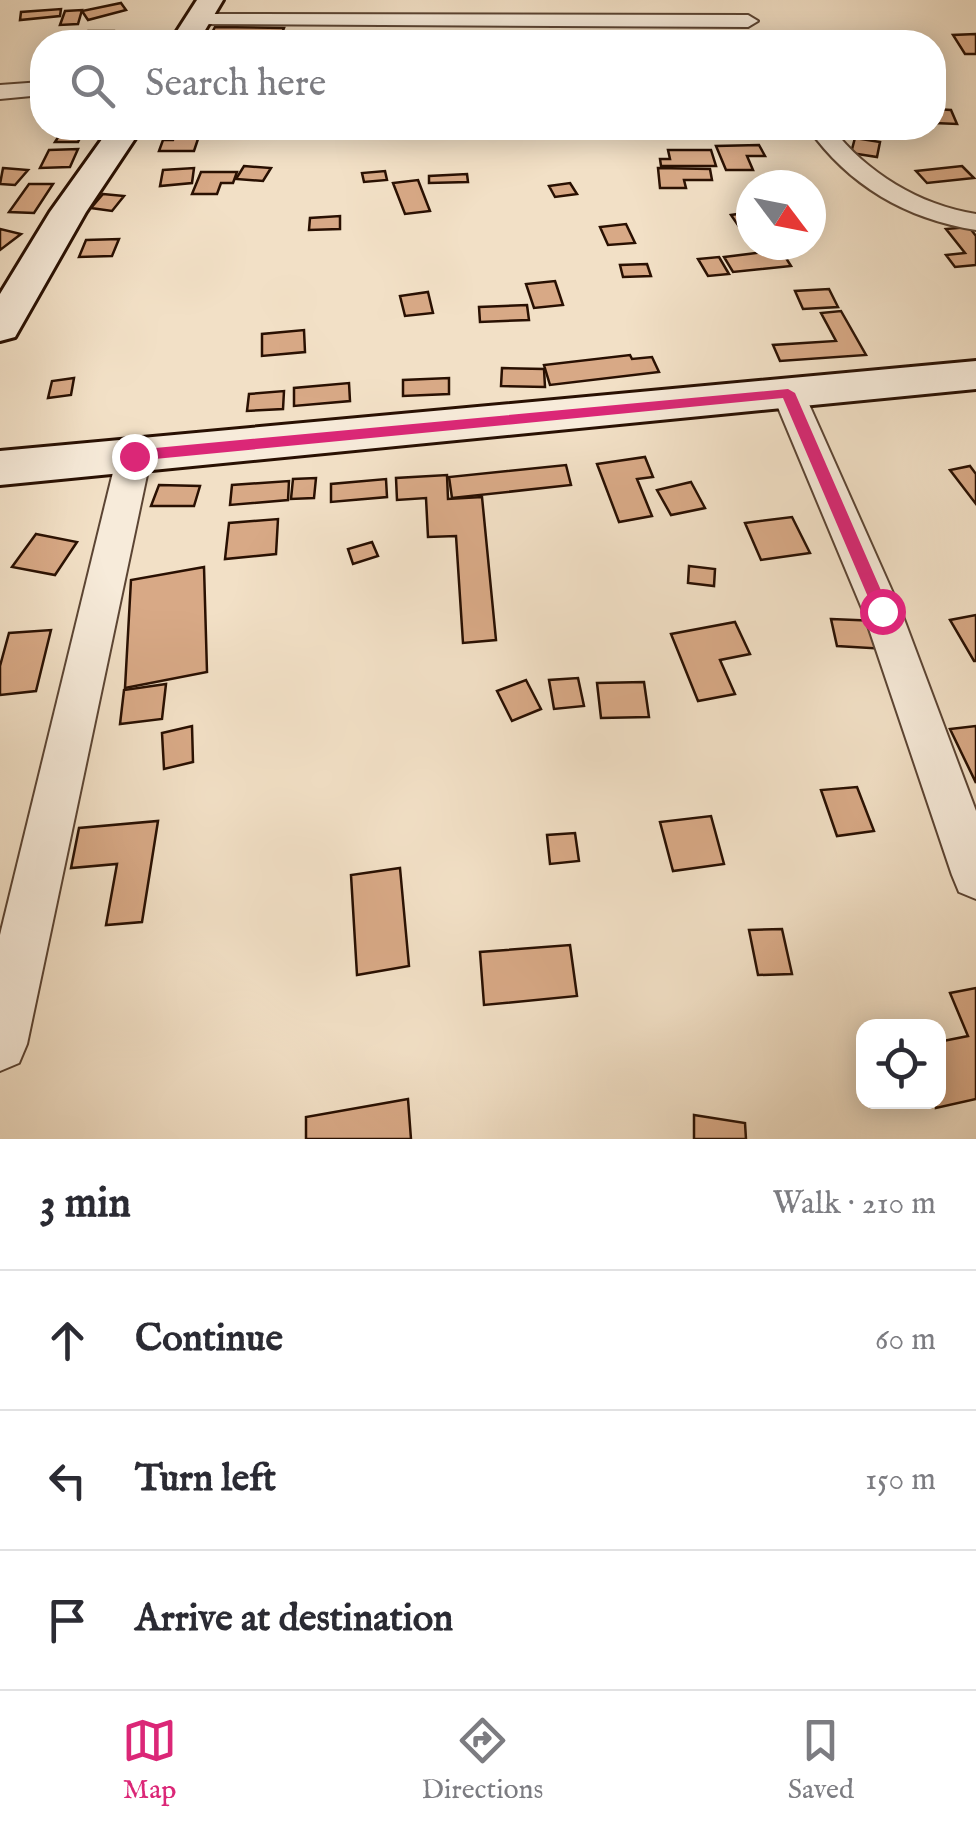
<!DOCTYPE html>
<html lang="en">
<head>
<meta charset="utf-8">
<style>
	body { margin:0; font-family:"IM FELL English",serif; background:#f2f2f3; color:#2b2b33 }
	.controls { position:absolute; right:30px; bottom:30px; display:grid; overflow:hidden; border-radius:20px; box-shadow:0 5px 25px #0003 }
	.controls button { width:90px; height:90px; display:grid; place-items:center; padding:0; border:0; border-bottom:2px solid #e1e1e2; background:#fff; color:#2b2b33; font:50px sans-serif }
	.compass { position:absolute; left:736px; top:170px; width:90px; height:90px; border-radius:50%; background:#fff; box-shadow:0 5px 25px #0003; rotate:122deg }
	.stop { position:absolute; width:30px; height:30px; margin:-22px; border:8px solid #db2777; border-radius:50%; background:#fff }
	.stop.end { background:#db2777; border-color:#fff; box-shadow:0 2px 10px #0008 }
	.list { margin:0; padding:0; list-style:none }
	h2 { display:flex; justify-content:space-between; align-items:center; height:130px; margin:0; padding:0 40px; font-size:42px }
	h2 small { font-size:32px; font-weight:400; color:#7c7c81 }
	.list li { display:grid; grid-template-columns:65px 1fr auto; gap:30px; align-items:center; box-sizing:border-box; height:140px; padding:0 40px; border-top:2px solid #e1e1e2 }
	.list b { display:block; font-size:38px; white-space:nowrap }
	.list em { font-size:32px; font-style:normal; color:#7c7c81 }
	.icon { flex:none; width:55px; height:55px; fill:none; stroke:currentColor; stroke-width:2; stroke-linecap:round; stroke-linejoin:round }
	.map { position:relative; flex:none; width:976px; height:1139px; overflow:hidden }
	.search { position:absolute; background:#fff; box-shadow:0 5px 25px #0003; left:30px; right:30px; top:30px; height:110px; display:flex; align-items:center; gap:25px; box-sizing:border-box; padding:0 35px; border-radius:40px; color:#7c7c81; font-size:38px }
	.sheet { height:550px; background:#fff }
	nav { display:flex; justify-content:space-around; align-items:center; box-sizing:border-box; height:140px; border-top:2px solid #e1e1e2; background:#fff; font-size:28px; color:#7c7c81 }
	nav a { display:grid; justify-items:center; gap:5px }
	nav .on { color:#db2777 }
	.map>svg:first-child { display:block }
	.building { fill:#d8a986; stroke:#291002; stroke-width:2.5 }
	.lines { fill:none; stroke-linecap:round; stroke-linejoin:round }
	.street-casing { stroke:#5b4433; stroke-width:4 }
	.secondary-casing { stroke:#291002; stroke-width:6 }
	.street { fill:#f7ebda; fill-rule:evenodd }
	.secondary { fill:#f7ebda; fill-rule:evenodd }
	.route { fill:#db2777 }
</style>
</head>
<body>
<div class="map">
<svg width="976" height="1139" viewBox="0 0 976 1139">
	<rect width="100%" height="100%" fill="#f2e0c6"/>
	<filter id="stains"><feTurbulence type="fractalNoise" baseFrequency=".002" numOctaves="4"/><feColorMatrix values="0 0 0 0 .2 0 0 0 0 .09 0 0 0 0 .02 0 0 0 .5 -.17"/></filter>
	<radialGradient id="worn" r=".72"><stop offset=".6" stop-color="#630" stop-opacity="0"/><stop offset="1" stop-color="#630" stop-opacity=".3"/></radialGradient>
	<!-- building -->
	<g class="building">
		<path d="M 121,3 L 126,10 L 88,20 L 82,11 Z"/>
		<path d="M 61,9 L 60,16 L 20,20 L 21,12 Z"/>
		<path d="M 82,10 L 78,24 L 60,25 L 65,11 Z"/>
		<path d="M 215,27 L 284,28 L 282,33 L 226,32 L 220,42 L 207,42 Z"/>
		<path d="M 88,31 L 113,31 L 106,42 L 80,42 Z"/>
		<path d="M 976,34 L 976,54 L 965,54 L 953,35 Z"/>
		<path d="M 934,109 L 951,110 L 957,124 L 934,123 Z"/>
		<path d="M 64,128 L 101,128 L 84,130 L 78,142 L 55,142 Z"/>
		<path d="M 371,128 L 425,128 L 425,133 L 372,136 Z"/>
		<path d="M 201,130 L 194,151 L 159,151 L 163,140 L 173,140 L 177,131 Z"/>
		<path d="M 855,138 L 880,142 L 877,157 L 851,153 Z"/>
		<path d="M 759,145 L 765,156 L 747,156 L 753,170 L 726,170 L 716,146 Z"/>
		<path d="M 78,149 L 70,167 L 40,168 L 49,150 Z"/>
		<path d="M 668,150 L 711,150 L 716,166 L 661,166 L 660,159 L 670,159 Z"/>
		<path d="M 244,166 L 271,168 L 263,181 L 236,179 Z"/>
		<path d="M 962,166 L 974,178 L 927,183 L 916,171 Z"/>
		<path d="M 3,168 L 28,170 L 15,185 L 0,184 Z"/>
		<path d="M 194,168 L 192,183 L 160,186 L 163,170 Z"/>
		<path d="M 658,168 L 710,169 L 712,180 L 684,180 L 686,188 L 660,188 Z"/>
		<path d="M 385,171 L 387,180 L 364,182 L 362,173 Z"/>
		<path d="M 201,172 L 237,172 L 233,183 L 221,183 L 217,194 L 192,194 Z"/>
		<path d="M 467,174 L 468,182 L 429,183 L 429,176 Z"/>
		<path d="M 418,180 L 430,211 L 405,214 L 393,183 Z"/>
		<path d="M 570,183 L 577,194 L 555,197 L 549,186 Z"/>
		<path d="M 29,184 L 53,184 L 34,213 L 9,212 Z"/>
		<path d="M 103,194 L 124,196 L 112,211 L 91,208 Z"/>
		<path d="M 751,212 L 751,230 L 742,231 L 731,215 Z"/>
		<path d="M 340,216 L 340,229 L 309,230 L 310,218 Z"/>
		<path d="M 626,224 L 635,243 L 608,245 L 600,227 Z"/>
		<path d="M 969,227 L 976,236 L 976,265 L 955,267 L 946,255 L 965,253 L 946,229 Z"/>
		<path d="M 0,229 L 21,234 L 0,250 Z"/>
		<path d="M 119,239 L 112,256 L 79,257 L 86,240 Z"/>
		<path d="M 781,250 L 791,266 L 733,272 L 724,257 Z"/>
		<path d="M 719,257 L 729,274 L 708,276 L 698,259 Z"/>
		<path d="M 647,264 L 651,276 L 623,277 L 620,265 Z"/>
		<path d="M 555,281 L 563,305 L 534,308 L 526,284 Z"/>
		<path d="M 829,289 L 838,307 L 803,309 L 795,291 Z"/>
		<path d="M 428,292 L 433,313 L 405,316 L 400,296 Z"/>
		<path d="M 527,305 L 529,320 L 480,322 L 479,307 Z"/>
		<path d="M 841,311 L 866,355 L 780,361 L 773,345 L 836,341 L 821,313 Z"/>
		<path d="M 304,330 L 305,352 L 262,356 L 262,334 Z"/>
		<path d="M 630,355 L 632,359 L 652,357 L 659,372 L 550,385 L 544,365 Z"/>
		<path d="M 502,368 L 544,369 L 545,387 L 501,386 Z"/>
		<path d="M 74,378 L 71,395 L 48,398 L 52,381 Z"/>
		<path d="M 449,378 L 449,394 L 403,396 L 403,380 Z"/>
		<path d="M 349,383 L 350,401 L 294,406 L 294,388 Z"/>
		<path d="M 284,391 L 283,409 L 247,411 L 249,394 Z"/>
		<path d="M 645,457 L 653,477 L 637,479 L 652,516 L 619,522 L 597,464 Z"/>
		<path d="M 566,465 L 571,485 L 452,498 L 449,477 Z"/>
		<path d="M 970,466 L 976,474 L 976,504 L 950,470 Z"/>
		<path d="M 447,475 L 448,499 L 482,497 L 496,640 L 463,643 L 456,536 L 428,537 L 426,498 L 397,500 L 396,478 Z"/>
		<path d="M 316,478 L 314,498 L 291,499 L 293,479 Z"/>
		<path d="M 386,479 L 387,497 L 331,502 L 331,484 Z"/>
		<path d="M 289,481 L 288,500 L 230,505 L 232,485 Z"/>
		<path d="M 691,482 L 705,508 L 671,515 L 657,490 Z"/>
		<path d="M 159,485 L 200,486 L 194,506 L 151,506 Z"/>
		<path d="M 792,517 L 810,553 L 761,560 L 745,523 Z"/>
		<path d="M 278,519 L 276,554 L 225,559 L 229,523 Z"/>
		<path d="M 36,534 L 77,542 L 55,575 L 12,567 Z"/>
		<path d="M 372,542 L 378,556 L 353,564 L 348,549 Z"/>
		<path d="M 689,566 L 715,569 L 714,586 L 688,583 Z"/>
		<path d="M 204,567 L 207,672 L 125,688 L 131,580 Z"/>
		<path d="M 976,615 L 976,661 L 974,661 L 950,620 Z"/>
		<path d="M 831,619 L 879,621 L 886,649 L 837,646 Z"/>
		<path d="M 735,622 L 750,654 L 720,660 L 735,694 L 698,701 L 671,634 Z"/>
		<path d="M 51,630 L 36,691 L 0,695 L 0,666 L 9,633 Z"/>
		<path d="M 578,678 L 584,706 L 554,709 L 549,680 Z"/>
		<path d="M 526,680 L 541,709 L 512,721 L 497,691 Z"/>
		<path d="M 644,682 L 649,717 L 601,718 L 597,683 Z"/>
		<path d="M 166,684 L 162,719 L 120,724 L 124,690 Z"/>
		<path d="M 192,726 L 193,762 L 164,769 L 162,733 Z"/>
		<path d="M 976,726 L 976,783 L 950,729 Z"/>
		<path d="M 857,787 L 874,831 L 837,836 L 821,790 Z"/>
		<path d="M 711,816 L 724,864 L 673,871 L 660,822 Z"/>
		<path d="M 158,821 L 142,922 L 106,925 L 117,864 L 71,868 L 79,828 Z"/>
		<path d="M 575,833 L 579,861 L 550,864 L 547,835 Z"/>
		<path d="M 400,868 L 409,966 L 357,975 L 351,875 Z"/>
		<path d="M 782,929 L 792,974 L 758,975 L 749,930 Z"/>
		<path d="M 570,945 L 577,996 L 484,1005 L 480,952 Z"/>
		<path d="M 976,988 L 976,1099 L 936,1108 L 938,1042 L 968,1036 L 950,993 Z"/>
		<path d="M 408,1099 L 411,1139 L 306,1139 L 306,1117 Z"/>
		<path d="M 694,1115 L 745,1123 L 746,1139 L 694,1139 Z"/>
	</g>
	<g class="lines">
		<!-- street casing -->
		<g class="street-casing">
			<g id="street">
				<path d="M 199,14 L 748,15 L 758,21 L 748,27 L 192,24 L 192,16 Z"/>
				<path d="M 42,82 L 42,95 L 0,99 L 0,85 Z"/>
				<path d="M 808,128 L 832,128 C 867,173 919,205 976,214 L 976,230 C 907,219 849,186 808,128 Z"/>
				<path d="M 788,382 L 799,385 L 804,393 L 901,611 L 976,811 L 976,899 L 959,892 L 952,875 L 863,611 L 772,393 L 777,385 Z"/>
				<path d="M 134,444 L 146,447 L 151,456 L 27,1044 L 19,1063 L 0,1071 L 0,935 L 117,456 L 122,447 Z"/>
			</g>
		</g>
		<!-- secondary casing -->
		<g class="secondary-casing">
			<g id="secondary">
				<path d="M 197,0 L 223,0 L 198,42 L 170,42 Z"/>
				<path d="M 110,128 L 142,128 L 86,212 L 15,337 L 0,341 L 0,294 L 50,212 Z"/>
				<path d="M 976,361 L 976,389 L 0,485 L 0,451 Z"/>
			</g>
		</g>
		<!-- street -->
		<use href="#street" class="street"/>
		<!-- secondary -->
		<use href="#secondary" class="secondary"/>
	</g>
	<!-- route -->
	<path class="route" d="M 788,389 L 795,393 L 890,611 L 888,616 L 882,618 L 874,611 L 783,398 L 134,461 L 127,456 L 134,450 Z"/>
	<rect width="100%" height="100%" filter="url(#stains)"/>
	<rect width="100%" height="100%" fill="url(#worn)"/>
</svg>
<div class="controls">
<button><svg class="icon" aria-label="locate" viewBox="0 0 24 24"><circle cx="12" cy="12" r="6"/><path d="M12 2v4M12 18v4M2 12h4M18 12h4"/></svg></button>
</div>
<svg class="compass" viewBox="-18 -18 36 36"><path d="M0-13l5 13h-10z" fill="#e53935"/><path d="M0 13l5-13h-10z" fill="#7c7c81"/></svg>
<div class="stop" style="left:882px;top:611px"></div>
<div class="stop end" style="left:134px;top:456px"></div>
<div class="search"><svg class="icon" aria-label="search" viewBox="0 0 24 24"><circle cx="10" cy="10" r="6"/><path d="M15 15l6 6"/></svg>Search here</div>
</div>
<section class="sheet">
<h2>3 min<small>Walk · 210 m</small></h2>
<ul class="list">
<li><svg class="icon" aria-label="ahead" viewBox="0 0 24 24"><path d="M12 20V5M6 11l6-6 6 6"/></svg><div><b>Continue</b></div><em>60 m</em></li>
<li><svg class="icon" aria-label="left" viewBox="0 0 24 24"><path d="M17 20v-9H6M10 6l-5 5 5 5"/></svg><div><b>Turn left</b></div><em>150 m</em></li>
<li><svg class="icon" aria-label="arrive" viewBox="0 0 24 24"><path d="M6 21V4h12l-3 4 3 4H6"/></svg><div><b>Arrive at destination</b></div></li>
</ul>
</section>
<nav>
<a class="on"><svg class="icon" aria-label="map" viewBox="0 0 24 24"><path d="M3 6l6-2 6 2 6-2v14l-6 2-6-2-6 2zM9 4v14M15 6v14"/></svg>Map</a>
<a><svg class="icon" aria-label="directions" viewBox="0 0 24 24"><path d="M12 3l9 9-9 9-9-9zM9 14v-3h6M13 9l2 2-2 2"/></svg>Directions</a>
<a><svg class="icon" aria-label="saved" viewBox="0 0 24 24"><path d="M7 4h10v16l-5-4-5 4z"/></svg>Saved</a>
</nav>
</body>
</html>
